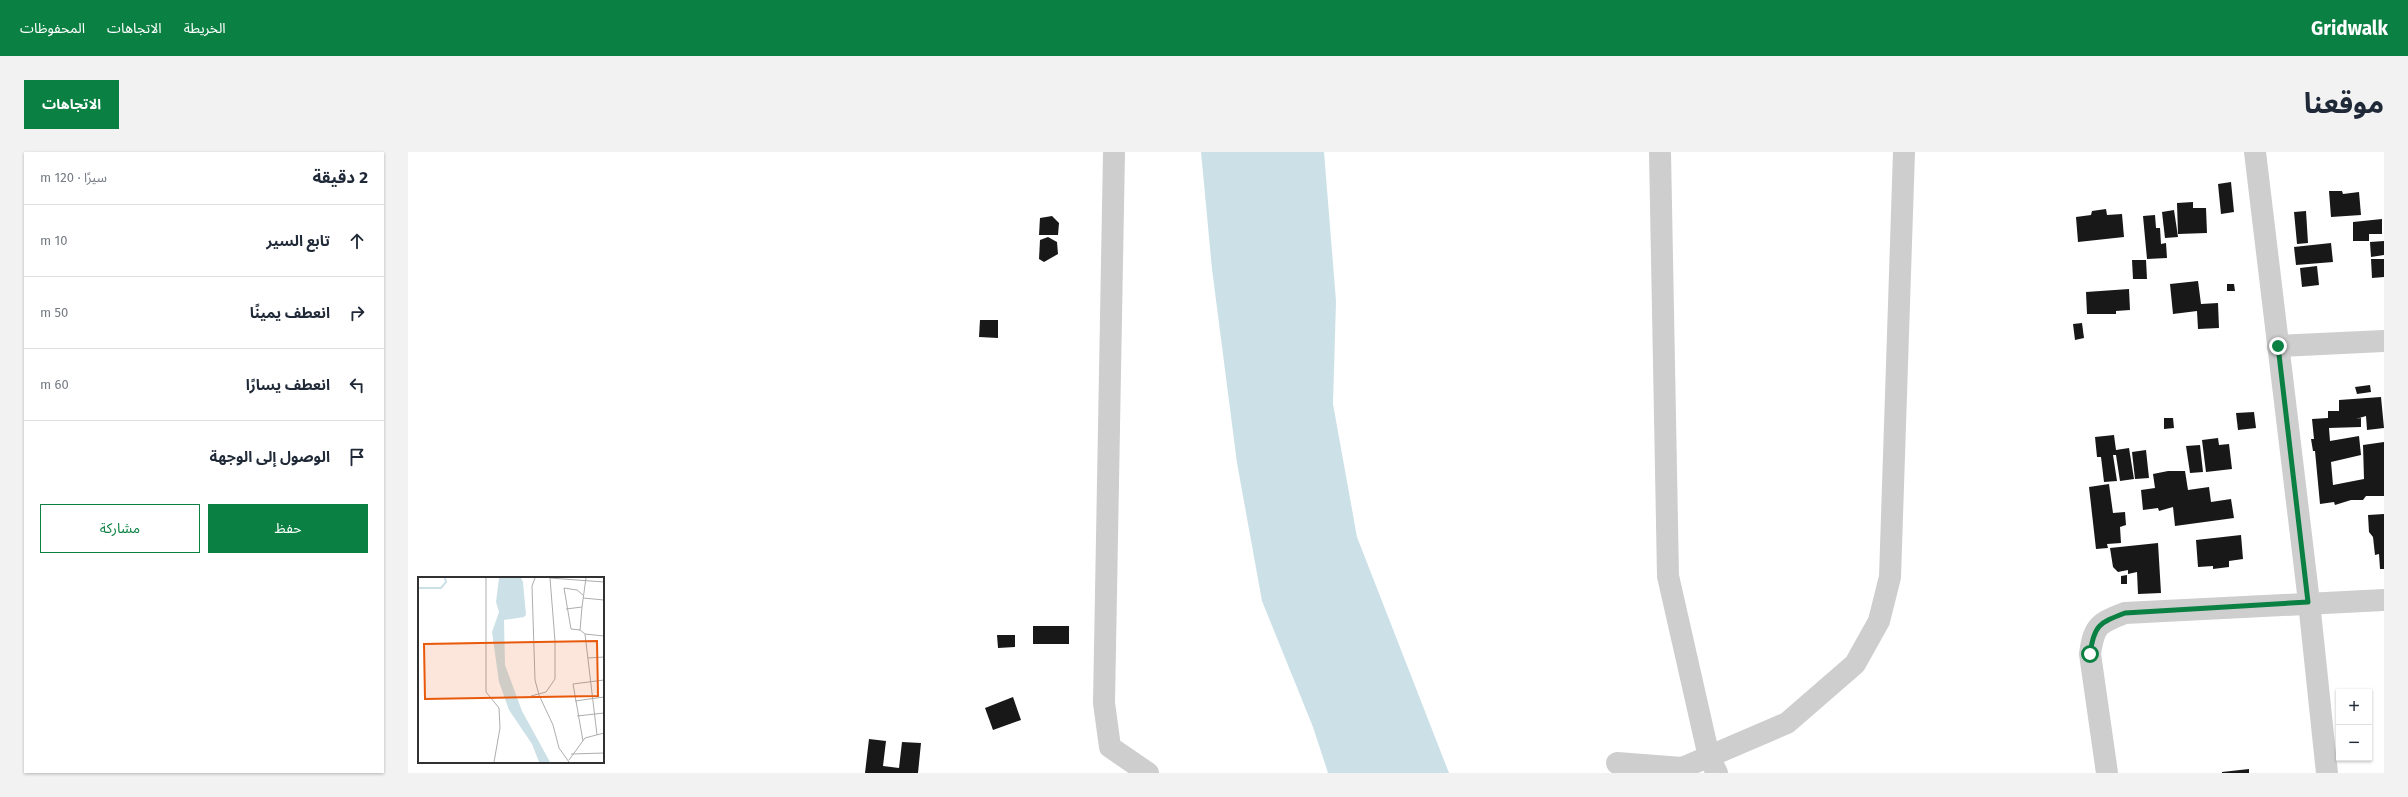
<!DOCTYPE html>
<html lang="ar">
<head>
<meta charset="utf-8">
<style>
	body { margin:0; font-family:"Fira Sans","Noto Sans Arabic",sans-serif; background:#f2f2f3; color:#1f2937; direction:rtl }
	.controls { position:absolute; right:12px; bottom:12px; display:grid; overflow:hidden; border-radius:0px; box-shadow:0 1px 3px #0004 }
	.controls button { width:36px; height:36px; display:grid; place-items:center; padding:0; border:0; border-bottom:1px solid #e0e1e3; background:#fff; color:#1f2937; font:20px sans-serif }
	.stop { position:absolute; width:12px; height:12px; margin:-9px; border:3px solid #0b8043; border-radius:50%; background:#fff }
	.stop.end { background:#0b8043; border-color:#fff; box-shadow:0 1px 4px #0008 }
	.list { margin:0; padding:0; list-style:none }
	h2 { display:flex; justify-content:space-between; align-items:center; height:52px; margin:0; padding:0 16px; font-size:17px }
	h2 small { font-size:13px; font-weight:400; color:#747a83 }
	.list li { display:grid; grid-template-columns:26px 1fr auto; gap:12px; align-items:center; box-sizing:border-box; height:72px; padding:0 16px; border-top:1px solid #e0e1e3 }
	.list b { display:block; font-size:15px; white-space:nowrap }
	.list em { font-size:13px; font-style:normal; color:#747a83 }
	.actions { display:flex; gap:8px; padding:12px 16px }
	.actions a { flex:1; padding:9px 0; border:1px solid #0b8043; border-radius:0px; text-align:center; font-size:14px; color:#0b8043 }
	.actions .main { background:#0b8043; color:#fff }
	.icon { flex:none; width:22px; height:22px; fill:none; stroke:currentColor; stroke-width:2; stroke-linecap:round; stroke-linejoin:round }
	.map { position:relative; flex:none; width:1976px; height:621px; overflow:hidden; direction:ltr; border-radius:0px }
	header { display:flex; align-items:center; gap:24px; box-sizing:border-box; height:56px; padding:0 20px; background:#0b8043; color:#fff }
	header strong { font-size:19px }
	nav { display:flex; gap:22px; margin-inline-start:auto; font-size:14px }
	.intro { display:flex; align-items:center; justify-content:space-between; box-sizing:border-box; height:96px; padding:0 24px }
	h1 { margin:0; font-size:28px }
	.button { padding:10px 18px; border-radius:0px; background:#0b8043; color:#fff; font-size:14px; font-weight:700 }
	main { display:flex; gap:24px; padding:0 24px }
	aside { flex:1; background:#fff; border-radius:0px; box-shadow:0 1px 3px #0004 }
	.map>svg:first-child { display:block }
	.water { fill:#cce1e7 }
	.building { fill:#181818 }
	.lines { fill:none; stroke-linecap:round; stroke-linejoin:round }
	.minor { stroke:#cecece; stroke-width:22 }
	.route { stroke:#0b8043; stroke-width:5 }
	.inset-river { fill:none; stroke:#cce1e7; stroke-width:2 }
	.inset-road { fill:none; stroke:#adadad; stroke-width:1 }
	.view { fill:#e8590c; fill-opacity:0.15; stroke:#e8590c; stroke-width:2 }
	.inset-edge { fill:none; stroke:#313131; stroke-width:2 }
</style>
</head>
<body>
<header>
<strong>Gridwalk</strong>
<nav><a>الخريطة</a><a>الاتجاهات</a><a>المحفوظات</a></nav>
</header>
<div class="intro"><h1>موقعنا</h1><a class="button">الاتجاهات</a></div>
<main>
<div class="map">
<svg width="1976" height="621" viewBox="0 0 1976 621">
	<rect width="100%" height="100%" fill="#fff"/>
	<!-- water -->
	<path class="water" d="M 793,0 L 916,0 L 928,149 L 925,252 L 949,385 L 1041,621 L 920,621 L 905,575 L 854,449 L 829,311 L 804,117 Z"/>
	<!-- building -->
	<g class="building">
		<path d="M 1823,30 L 1826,60 L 1813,62 L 1810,32 Z"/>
		<path d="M 1921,39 L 1934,39 L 1935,42 L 1951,40 L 1953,63 L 1923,65 Z"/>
		<path d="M 1785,50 L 1785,56 L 1798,56 L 1799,81 L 1770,82 L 1769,51 Z"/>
		<path d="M 1698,57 L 1699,63 L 1714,62 L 1716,85 L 1670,90 L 1668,65 L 1683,63 L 1684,59 Z"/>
		<path d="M 1766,58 L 1770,85 L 1757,86 L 1754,60 Z"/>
		<path d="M 1898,59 L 1900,91 L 1889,92 L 1886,60 Z"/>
		<path d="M 1747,63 L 1748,76 L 1752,76 L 1753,92 L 1758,91 L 1759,106 L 1739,107 L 1735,64 Z"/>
		<path d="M 644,64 L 651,71 L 650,83 L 631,83 L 632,66 Z"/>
		<path d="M 1974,67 L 1974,82 L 1961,82 L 1961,89 L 1945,89 L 1945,70 Z"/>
		<path d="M 640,85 L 649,90 L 650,102 L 636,110 L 631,107 L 632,88 Z"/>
		<path d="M 1976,89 L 1976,103 L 1963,105 L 1962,90 Z"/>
		<path d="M 1923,91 L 1925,110 L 1888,113 L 1886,95 Z"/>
		<path d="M 1963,107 L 1976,107 L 1976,125 L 1964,126 Z"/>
		<path d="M 1724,108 L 1738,108 L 1739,127 L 1725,127 Z"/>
		<path d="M 1909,114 L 1911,133 L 1894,135 L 1892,116 Z"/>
		<path d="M 1790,129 L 1793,152 L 1810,151 L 1811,176 L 1790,177 L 1789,159 L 1765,162 L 1762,132 Z"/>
		<path d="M 1819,132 L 1826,132 L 1827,139 L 1819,139 Z"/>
		<path d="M 1721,137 L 1722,158 L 1708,159 L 1708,162 L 1679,162 L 1678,140 Z"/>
		<path d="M 572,168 L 590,168 L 590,186 L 571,185 Z"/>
		<path d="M 1674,171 L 1676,186 L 1667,188 L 1665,172 Z"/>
		<path d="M 1962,233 L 1963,240 L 1949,242 L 1947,235 Z"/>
		<path d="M 1973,245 L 1976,276 L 1959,278 L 1958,264 L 1948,267 L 1953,266 L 1953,275 L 1921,276 L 1922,289 L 1951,284 L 1953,303 L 1923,310 L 1925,333 L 1956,327 L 1955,293 L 1976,290 L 1976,344 L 1958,344 L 1955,348 L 1943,348 L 1927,353 L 1926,350 L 1912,352 L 1907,299 L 1905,299 L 1903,287 L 1906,287 L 1904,267 L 1920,266 L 1920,259 L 1931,259 L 1931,248 Z"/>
		<path d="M 1846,260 L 1848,276 L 1830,278 L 1828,261 Z"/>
		<path d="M 1756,266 L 1765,266 L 1766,276 L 1756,277 Z"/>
		<path d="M 1706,283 L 1708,298 L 1721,296 L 1726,327 L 1712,329 L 1708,303 L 1705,303 L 1709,329 L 1696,330 L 1693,305 L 1689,305 L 1687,285 Z"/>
		<path d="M 1810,286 L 1811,293 L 1821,292 L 1824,317 L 1798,320 L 1794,288 Z"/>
		<path d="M 1792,293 L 1795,320 L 1782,321 L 1778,294 Z"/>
		<path d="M 1738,298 L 1741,326 L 1727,327 L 1724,300 Z"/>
		<path d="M 1760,319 L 1777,319 L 1780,338 L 1801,335 L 1803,350 L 1823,347 L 1826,366 L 1767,374 L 1765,355 L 1751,359 L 1750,356 L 1735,358 L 1733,338 L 1747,336 L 1745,322 Z"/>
		<path d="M 1701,332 L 1705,361 L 1717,360 L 1718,373 L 1712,375 L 1713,391 L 1699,392 L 1700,396 L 1688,397 L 1681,335 Z"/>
		<path d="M 1976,362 L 1976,417 L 1972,417 L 1971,402 L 1967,403 L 1965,385 L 1961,380 L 1960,363 Z"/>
		<path d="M 1833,383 L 1835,407 L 1821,409 L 1821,415 L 1805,417 L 1805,414 L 1790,415 L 1788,388 Z"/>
		<path d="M 1750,391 L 1753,441 L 1730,442 L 1729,420 L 1720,422 L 1720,418 L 1710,420 L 1705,415 L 1702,396 Z"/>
		<path d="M 1719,423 L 1719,432 L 1713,432 L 1713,424 Z"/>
		<rect x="625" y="474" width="36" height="18"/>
		<path d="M 589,483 L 607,483 L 607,495 L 590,496 Z"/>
		<path d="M 605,545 L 613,568 L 585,578 L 577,556 Z"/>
		<path d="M 461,587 L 478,589 L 475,614 L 491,616 L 494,590 L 513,591 L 510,621 L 457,621 Z"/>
		<path d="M 1841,617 L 1841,621 L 1814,621 L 1814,620 Z"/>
	</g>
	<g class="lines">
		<!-- minor -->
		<g class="minor">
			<path d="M 706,0 L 696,551 L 702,595 L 740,621"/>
			<path d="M 1252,0 L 1260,424 L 1301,605 L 1309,621"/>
			<path d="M 1847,0 L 1901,450 L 1919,621"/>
			<path d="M 1870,194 L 1976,189"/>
			<path d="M 1209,611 L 1274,616 L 1379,571 L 1447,512 L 1471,469 L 1482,425 L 1496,0"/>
			<path d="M 1699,621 L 1682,502 C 1686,473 1691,471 1717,461 L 1976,448"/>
		</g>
	</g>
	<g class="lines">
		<!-- route -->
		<path class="route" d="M 1682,502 C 1686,473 1691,471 1717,461 L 1900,450 L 1870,194"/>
	</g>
	<!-- overview -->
	<g transform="translate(10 425)">
		<rect width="186" height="186" fill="#fff"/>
		<path d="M 81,1 L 103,1 L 105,5 L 108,38 L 106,40 L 86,43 L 87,88 L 104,134 L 132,185 L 121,185 L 114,167 L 91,133 L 81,105 L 74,55 L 81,35 L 78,25 Z" fill="#cce1e7"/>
		<path class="inset-river" d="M 0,11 L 23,11 L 28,5 L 27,1"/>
		<path class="inset-road" d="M 68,1 L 68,115 L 81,131 L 82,151 L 76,185M 117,1 L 114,9 L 117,103 L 121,118 L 135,148 L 141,171 L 151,185M 132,1 L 186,5M 165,21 L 186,23M 164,30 L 162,53 L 167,57 L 186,59M 148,32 L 164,30 L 168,1M 162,53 L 153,52 L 146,11 L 159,13 L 165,18M 167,57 L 179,158M 170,81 L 186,80M 113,119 L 128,115 L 137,102 L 137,64 L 132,1M 157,124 L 186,120M 159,139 L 186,136M 165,164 L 155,107 L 186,103M 153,177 L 186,176M 151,183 L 167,161 L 186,156"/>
		<path class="view" d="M 179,64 L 180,119 L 7,122 L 6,67 Z"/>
		<rect width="186" height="186" class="inset-edge"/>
	</g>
</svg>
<div class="controls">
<button>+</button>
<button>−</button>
</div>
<div class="stop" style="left:1682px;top:502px"></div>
<div class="stop end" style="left:1870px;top:194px"></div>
</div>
<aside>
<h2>2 دقيقة<small>سيرًا · 120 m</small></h2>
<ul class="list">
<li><svg class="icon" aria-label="ahead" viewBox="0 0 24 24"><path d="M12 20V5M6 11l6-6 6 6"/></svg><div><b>تابع السير</b></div><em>10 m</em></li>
<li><svg class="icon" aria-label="right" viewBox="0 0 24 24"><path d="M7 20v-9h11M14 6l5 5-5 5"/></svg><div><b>انعطف يمينًا</b></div><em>50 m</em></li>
<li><svg class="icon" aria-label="left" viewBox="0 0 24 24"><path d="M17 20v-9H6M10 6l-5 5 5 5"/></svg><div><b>انعطف يسارًا</b></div><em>60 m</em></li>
<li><svg class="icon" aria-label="arrive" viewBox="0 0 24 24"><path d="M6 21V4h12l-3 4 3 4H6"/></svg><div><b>الوصول إلى الوجهة</b></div></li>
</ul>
<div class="actions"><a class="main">حفظ</a><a>مشاركة</a></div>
</aside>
</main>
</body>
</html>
